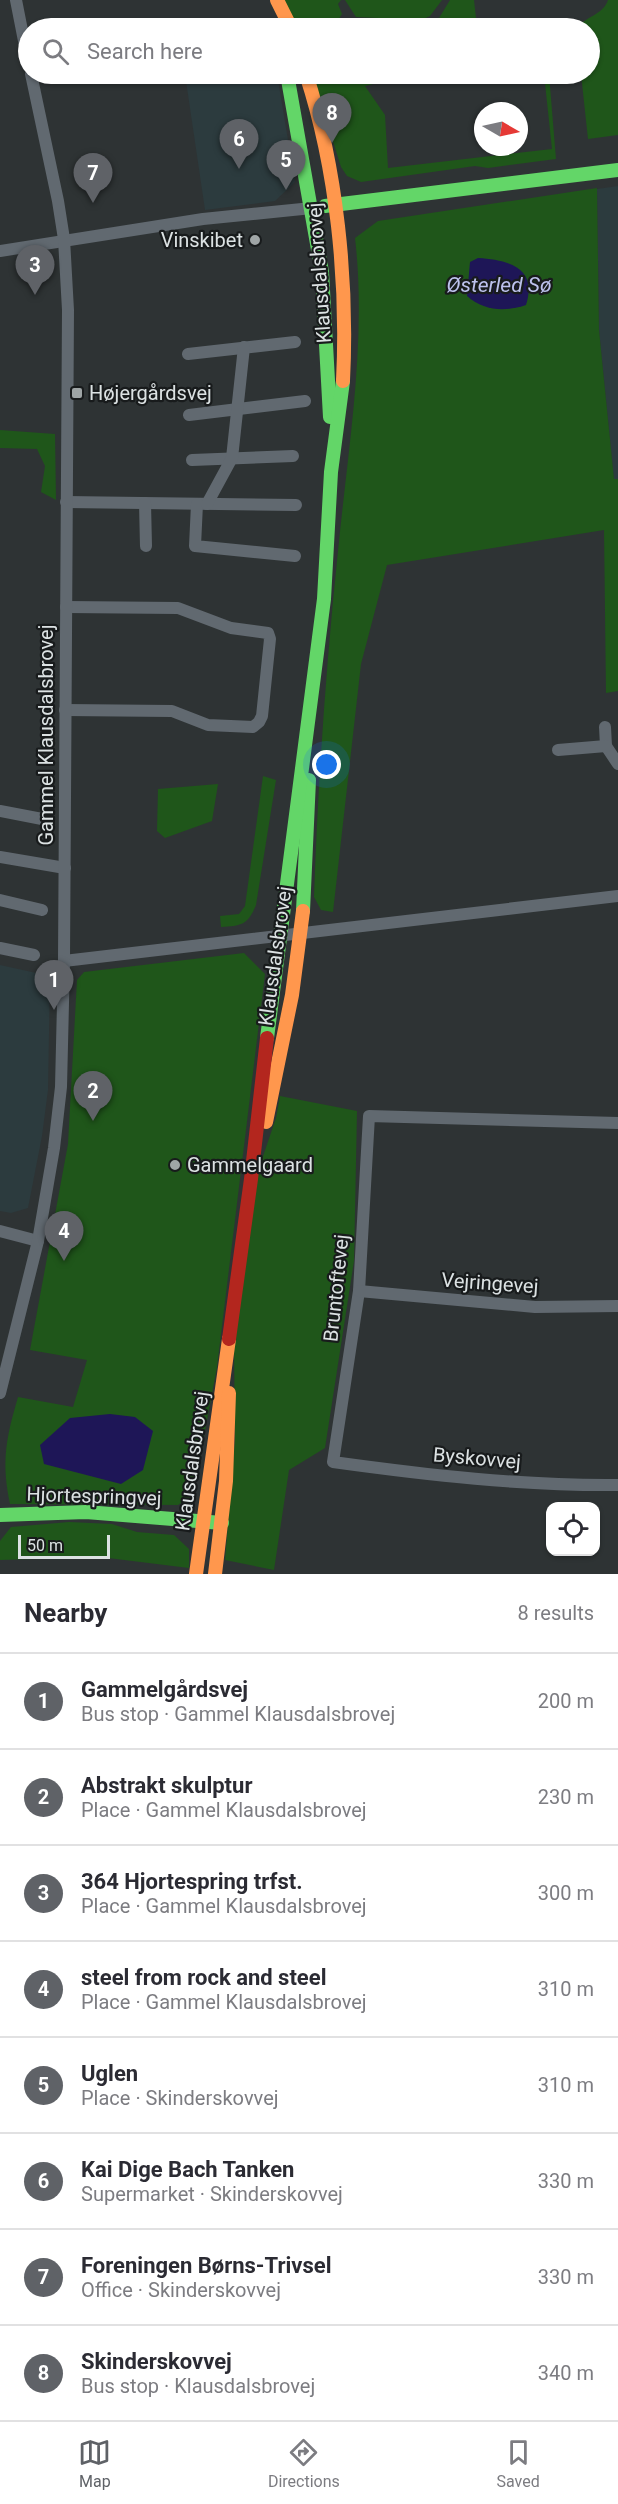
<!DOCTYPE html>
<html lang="en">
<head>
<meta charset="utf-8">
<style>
	body { margin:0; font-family:Roboto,sans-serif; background:#f2f2f3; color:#2b2b33 }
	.controls { position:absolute; right:18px; bottom:18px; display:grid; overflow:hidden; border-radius:12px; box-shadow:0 2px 4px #0004 }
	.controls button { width:54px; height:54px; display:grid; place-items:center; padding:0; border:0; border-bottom:2px solid #e1e1e2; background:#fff; color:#2b2b33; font:30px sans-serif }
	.compass { position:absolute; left:474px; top:102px; width:54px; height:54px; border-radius:50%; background:#fff; box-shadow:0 2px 4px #0004; rotate:99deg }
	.scale { position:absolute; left:18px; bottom:15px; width:92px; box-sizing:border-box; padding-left:6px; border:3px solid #dce2e3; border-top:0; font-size:16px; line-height:21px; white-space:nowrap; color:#dce2e3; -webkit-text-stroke:4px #181b1c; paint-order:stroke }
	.you { position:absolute; left:327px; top:765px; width:21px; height:21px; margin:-15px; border:4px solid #fff; border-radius:50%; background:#1a73e8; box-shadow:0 0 0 9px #1a73e833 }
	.badge { display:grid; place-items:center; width:39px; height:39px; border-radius:50%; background:#5f6267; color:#fff; font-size:20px; font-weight:700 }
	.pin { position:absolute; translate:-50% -50px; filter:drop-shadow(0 2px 3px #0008) }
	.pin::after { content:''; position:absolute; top:32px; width:21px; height:18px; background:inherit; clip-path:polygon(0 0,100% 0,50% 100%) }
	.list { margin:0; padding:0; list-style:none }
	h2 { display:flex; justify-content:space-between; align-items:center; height:78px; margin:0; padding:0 24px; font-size:26px }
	h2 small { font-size:20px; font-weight:400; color:#7c7c81 }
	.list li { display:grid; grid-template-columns:39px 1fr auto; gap:18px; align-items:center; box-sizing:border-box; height:96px; padding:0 24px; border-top:2px solid #e1e1e2 }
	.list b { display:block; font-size:22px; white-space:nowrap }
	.list p { margin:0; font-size:20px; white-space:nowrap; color:#7c7c81 }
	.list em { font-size:20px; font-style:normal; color:#7c7c81 }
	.icon { flex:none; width:33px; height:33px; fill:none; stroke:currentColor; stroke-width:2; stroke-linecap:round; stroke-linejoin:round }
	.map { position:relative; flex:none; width:618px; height:1574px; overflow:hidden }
	.search { position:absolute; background:#fff; box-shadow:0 2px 4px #0004; left:18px; right:18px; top:18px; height:66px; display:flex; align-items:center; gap:15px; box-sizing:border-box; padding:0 21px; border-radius:33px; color:#7c7c81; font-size:22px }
	.sheet { height:846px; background:#fff }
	nav { display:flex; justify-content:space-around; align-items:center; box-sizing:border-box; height:84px; border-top:2px solid #e1e1e2; background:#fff; font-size:16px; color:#7c7c81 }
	nav a { display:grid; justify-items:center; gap:3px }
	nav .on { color:#5f6267 }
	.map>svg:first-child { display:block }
	.built { fill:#2c3b3e }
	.green { fill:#1f561a }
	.water { fill:#1e1657 }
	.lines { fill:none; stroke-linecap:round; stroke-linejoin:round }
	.street { stroke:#616970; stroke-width:12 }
	.fast { stroke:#63d668; stroke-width:14 }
	.slow { stroke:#ff974d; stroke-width:14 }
	.jam { stroke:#b3261e; stroke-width:14 }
	.poi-dot { fill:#9fa5a6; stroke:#181b1c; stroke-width:2 }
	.labels { text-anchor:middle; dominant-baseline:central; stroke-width:4.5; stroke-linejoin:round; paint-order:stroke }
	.poi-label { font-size:20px; fill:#dce2e3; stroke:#181b1c; text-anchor:start }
	.street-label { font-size:20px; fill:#dce2e3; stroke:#181b1c }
	.water-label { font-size:21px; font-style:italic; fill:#bdc2ed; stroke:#181b1c }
</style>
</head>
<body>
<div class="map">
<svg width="618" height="1574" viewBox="0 0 618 1574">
	<rect width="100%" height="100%" fill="#2e3334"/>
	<!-- built -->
	<g class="built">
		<path d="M 192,74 L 277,74 L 295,182 L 275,201 L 205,210 L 186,81 Z"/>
		<path d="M 618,186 L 618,479 L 614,480 L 599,330 L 597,189 Z"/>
		<path d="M 0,965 L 50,976 L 48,1090 L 42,1136 L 28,1208 L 11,1213 L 0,1211 Z"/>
	</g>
	<!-- green -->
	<g class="green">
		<path d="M 284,0 L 341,0 L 338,4 L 342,14 L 338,20 L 294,27 Z"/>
		<path d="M 345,0 L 442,0 L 430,16 L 421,20 L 356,17 Z"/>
		<path d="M 450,0 L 474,0 L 477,27 L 508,25 L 512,28 L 336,28 L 424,26 L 439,18 Z"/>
		<path d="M 608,0 L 618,0 L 618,135 L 588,139 L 581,74 L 590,74 L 590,28 L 577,28 C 586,16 603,15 608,0 Z"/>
		<path d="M 312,74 L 451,74 L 397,78 L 365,86 L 385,115 L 388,168 L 552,149 L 544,74 L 549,74 L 556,159 L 488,168 L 475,166 L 361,182 L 347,176 L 341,167 Z"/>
		<path d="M 597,188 L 599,330 L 614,479 L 618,479 L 618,691 L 606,693 L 604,530 L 387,565 L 361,664 L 333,912 L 321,910 L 314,897 C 318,781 326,666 338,551 C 348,448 367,341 355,238 L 378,221 Z"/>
		<path d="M 0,430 L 55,434 L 56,500 L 41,492 L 45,466 L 37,449 L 0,448 Z"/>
		<path d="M 263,776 L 276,780 L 256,905 C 248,925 241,926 221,927 L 220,916 L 239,914 L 245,906 Z"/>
		<path d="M 218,784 L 212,821 L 165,838 L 157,831 L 158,789 Z"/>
		<path d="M 244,953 L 265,974 L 217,1367 L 193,1495 L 178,1505 L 10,1504 C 1,1462 6,1438 18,1397 L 73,1407 L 87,1360 L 30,1350 L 68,1144 L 77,980 L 84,972 Z"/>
		<path d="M 280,1096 L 357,1111 L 354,1261 L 325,1448 L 289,1470 L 274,1570 L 225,1560 L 235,1440 L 234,1348 L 258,1171 L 276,1118 Z"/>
		<path d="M 69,1522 L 112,1524 L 137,1532 L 174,1535 L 189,1549 L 189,1568 L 100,1557 L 0,1560 L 0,1541 L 11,1527 Z"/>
	</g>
	<!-- water -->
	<g class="water">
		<path d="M 478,258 C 508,260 538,267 526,305 C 505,312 484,311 467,296 L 470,262 Z"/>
		<path d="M 110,1414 L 135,1417 L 153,1431 L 143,1470 L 121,1484 L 44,1464 L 40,1445 L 70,1418 Z"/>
	</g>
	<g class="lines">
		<!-- street -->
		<g class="street">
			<path d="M 16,0 L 28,61"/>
			<path d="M 0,251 L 203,219 L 312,208"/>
			<path d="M 188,354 L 295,342"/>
			<path d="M 189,415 L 305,401"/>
			<path d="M 192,460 L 293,456"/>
			<path d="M 66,502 L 296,505"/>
			<path d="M 145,503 L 146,546"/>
			<path d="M 197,504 L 195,546 L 295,556"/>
			<path d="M 207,504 L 232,458 L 244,347"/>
			<path d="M 65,710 L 172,711 L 208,725 L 253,727 L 259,722 L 262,716 L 270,639 L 268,633 L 231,628 L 178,608 L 66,607"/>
			<path d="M 605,727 L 606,746 L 618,764"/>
			<path d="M 558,750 L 606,746"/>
			<path d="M 0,811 L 42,819"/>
			<path d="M 0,857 L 65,868"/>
			<path d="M 0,900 L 42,910"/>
			<path d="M 0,948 L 34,955"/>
			<path d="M 64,961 L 618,896"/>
			<path d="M 618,1123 L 369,1116 L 359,1291 L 333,1462 C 427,1475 523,1486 618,1485"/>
			<path d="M 0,1231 L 38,1241"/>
			<path d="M 359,1291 L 535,1307 L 618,1306"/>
			<path d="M 0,1393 L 38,1241 L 54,1148 L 61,1087 L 64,961 L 68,310 L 64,239 L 58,201 L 31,74"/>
		</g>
		<!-- fast -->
		<g class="fast">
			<path d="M 287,74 L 322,272 L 330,417"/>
			<path d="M 325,206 L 618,170"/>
			<path d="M 303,911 L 309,780"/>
			<path d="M 267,1038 L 324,599 L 331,472 L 343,381"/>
			<path d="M 0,1515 L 86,1512 L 222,1523"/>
		</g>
		<!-- slow -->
		<g class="slow">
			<path d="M 277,0 L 291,28"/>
			<path d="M 306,74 C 337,169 348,282 343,381"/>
			<path d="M 266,1122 L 292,995 L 303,911"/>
			<path d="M 196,1574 L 229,1339"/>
			<path d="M 215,1574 L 226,1481 L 229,1393"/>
		</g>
		<!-- jam -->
		<path class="jam" d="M 229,1339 L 251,1179 L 267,1038"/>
	</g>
	<!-- markers -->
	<g class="poi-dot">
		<circle cx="255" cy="240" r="6"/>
		<rect x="71" y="387" width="12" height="12" rx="3"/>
		<circle cx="175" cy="1165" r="6"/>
	</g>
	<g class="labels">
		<!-- poi labels -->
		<g class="poi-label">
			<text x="243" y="240" text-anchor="end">Vinskibet</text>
			<text x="89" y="393">Højergårdsvej</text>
			<text x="187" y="1165">Gammelgaard</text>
		</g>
		<!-- street labels -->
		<g class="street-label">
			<text transform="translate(319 273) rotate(-94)">Klausdalsbrovej</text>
			<text transform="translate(46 735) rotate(-90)">Gammel Klausdalsbrovej</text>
			<text transform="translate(275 956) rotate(-82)">Klausdalsbrovej</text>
			<text transform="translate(490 1283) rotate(4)">Vejringevej</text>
			<text transform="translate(336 1288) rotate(-84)">Bruntoftevej</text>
			<text transform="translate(477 1458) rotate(5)">Byskovvej</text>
			<text transform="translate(192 1461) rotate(-82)">Klausdalsbrovej</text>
			<text transform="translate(94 1496) rotate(2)">Hjortespringvej</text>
		</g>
		<!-- water labels -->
		<g class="water-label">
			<text x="499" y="285">Østerled Sø</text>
		</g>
	</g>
</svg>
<div class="controls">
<button><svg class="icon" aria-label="locate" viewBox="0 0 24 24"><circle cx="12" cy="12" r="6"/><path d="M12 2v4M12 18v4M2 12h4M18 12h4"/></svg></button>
</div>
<svg class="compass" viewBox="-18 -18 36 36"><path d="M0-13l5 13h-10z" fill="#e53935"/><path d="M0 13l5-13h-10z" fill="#7c7c81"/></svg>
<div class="scale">50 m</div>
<div class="you"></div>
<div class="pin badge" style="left:54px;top:1010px">1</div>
<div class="pin badge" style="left:93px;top:1121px">2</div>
<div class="pin badge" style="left:35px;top:295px">3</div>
<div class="pin badge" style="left:64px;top:1261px">4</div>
<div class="pin badge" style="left:286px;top:190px">5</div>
<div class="pin badge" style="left:239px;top:169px">6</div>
<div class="pin badge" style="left:93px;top:203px">7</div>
<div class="pin badge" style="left:332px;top:143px">8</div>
<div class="search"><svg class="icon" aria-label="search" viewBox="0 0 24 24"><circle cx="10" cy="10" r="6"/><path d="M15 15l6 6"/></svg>Search here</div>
</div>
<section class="sheet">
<h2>Nearby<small>8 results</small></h2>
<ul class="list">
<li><span class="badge">1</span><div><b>Gammelgårdsvej</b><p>Bus stop · Gammel Klausdalsbrovej</p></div><em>200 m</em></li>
<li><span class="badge">2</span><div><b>Abstrakt skulptur</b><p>Place · Gammel Klausdalsbrovej</p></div><em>230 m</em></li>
<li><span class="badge">3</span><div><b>364 Hjortespring trfst.</b><p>Place · Gammel Klausdalsbrovej</p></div><em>300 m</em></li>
<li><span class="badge">4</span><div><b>steel from rock and steel</b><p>Place · Gammel Klausdalsbrovej</p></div><em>310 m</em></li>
<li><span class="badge">5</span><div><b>Uglen</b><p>Place · Skinderskovvej</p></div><em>310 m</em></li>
<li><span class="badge">6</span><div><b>Kai Dige Bach Tanken</b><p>Supermarket · Skinderskovvej</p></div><em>330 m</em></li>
<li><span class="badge">7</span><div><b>Foreningen Børns-Trivsel</b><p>Office · Skinderskovvej</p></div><em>330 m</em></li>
<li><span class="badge">8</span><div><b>Skinderskovvej</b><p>Bus stop · Klausdalsbrovej</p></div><em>340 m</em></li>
</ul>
</section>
<nav>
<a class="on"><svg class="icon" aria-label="map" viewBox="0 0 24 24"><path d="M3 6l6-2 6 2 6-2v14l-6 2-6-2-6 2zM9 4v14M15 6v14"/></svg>Map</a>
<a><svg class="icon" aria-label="directions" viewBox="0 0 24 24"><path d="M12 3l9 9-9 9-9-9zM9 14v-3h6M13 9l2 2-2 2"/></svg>Directions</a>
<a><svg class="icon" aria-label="saved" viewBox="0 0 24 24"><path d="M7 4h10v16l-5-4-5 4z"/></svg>Saved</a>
</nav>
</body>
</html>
